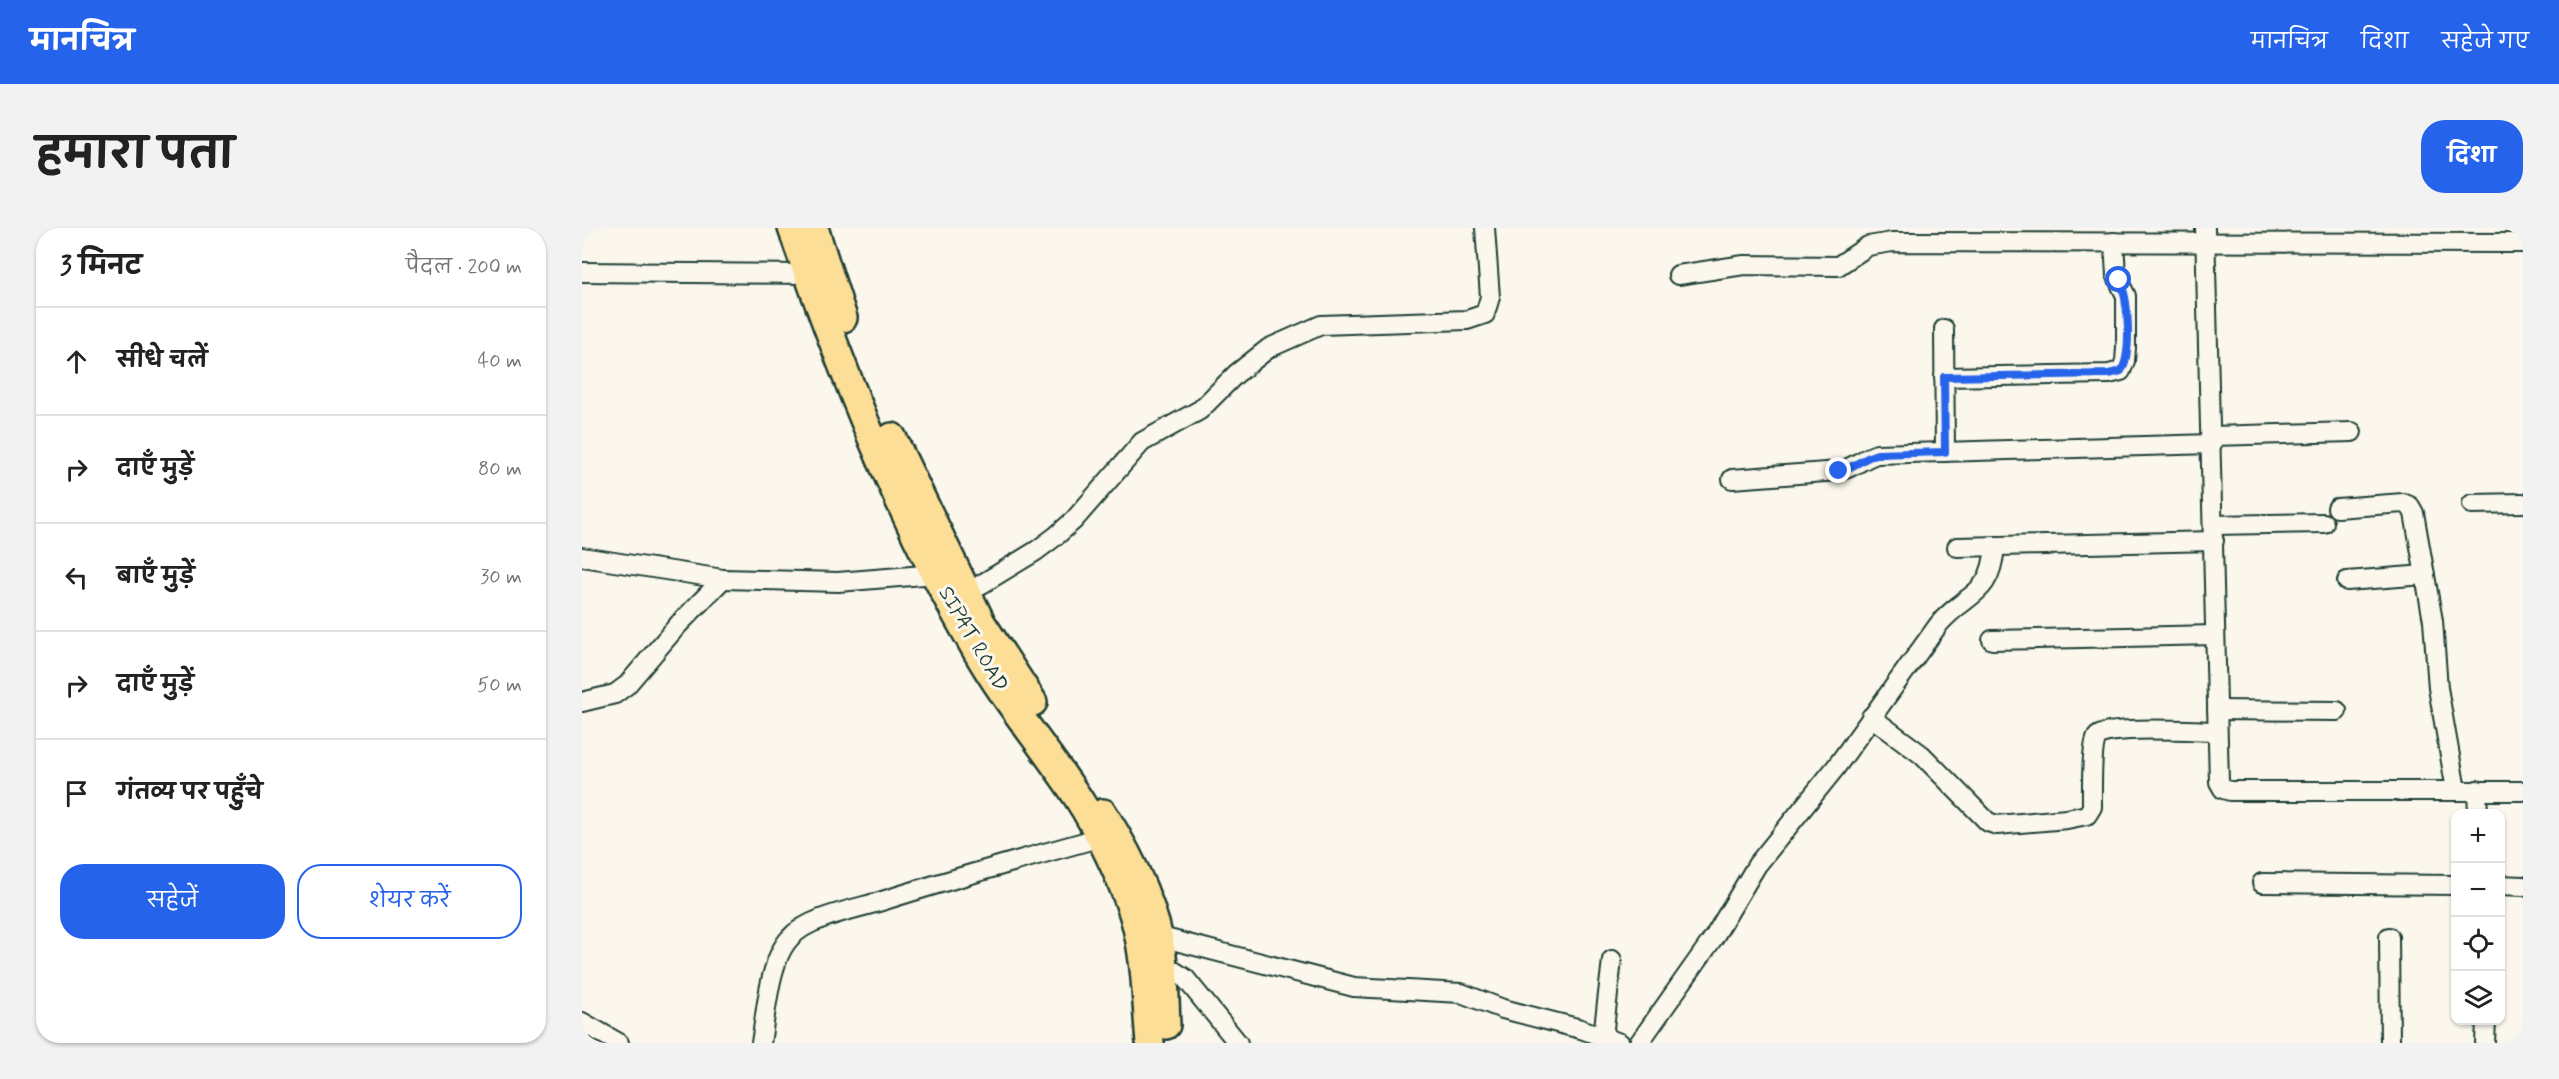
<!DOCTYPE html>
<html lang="hi">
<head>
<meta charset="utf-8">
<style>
	body { margin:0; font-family:Mynerve,"Playpen Sans Deva",sans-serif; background:#f2f2f2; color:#222 }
	.controls { position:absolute; right:18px; bottom:18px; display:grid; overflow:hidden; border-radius:12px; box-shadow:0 2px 4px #0004 }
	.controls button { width:54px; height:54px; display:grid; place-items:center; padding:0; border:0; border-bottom:2px solid #e0e0e0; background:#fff; color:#222; font:30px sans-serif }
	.stop { position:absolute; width:18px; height:18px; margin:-14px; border:4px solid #2563eb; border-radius:50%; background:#fff }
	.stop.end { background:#2563eb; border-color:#fff; box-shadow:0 2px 6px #0008 }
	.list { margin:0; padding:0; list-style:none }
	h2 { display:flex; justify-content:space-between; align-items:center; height:78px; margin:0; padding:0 24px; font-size:26px }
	h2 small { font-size:20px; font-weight:400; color:#767676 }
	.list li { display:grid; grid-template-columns:39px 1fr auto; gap:18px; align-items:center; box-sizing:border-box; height:108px; padding:0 24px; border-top:2px solid #e0e0e0 }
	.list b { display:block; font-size:22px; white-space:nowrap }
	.list em { font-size:20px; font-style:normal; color:#767676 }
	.actions { display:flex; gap:12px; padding:18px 24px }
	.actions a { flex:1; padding:14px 0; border:2px solid #2563eb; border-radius:24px; text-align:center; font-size:21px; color:#2563eb }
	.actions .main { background:#2563eb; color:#fff }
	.icon { flex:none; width:33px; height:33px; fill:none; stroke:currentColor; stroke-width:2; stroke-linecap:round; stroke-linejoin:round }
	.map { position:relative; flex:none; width:1941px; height:815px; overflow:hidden; border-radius:24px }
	header { display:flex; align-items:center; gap:36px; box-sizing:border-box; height:84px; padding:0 30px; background:#2563eb; color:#fff }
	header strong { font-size:28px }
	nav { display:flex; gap:33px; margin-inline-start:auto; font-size:21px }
	.intro { display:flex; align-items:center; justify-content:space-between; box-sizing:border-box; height:144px; padding:0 36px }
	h1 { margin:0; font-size:42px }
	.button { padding:15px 27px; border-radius:24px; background:#2563eb; color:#fff; font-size:21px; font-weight:700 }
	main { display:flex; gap:36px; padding:0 36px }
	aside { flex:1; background:#fff; border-radius:24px; box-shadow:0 2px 4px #0004 }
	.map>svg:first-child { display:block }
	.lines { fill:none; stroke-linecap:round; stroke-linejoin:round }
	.minor-casing { stroke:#1f3d34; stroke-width:22 }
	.highway-casing { stroke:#1f3d34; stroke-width:32 }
	.minor { stroke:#fbf7ec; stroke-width:18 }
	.highway { stroke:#fcde96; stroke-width:27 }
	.route { stroke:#2563eb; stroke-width:8 }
	.labels { text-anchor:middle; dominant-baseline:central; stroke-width:6; stroke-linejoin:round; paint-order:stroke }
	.street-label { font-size:21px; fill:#1f3d34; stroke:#fbf7ec }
</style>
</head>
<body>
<header>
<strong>मानचित्र</strong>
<nav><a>मानचित्र</a><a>दिशा</a><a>सहेजे गए</a></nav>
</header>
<div class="intro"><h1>हमारा पता</h1><a class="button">दिशा</a></div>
<main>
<aside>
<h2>3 मिनट<small>पैदल · 200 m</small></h2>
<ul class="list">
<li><svg class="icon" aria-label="ahead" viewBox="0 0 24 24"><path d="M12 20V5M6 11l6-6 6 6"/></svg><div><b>सीधे चलें</b></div><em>40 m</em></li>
<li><svg class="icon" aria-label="right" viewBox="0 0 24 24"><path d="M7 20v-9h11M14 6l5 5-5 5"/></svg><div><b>दाएँ मुड़ें</b></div><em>80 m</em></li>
<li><svg class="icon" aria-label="left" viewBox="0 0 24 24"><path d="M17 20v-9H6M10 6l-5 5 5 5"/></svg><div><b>बाएँ मुड़ें</b></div><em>30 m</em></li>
<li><svg class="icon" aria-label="right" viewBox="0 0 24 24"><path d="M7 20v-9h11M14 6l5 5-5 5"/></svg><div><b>दाएँ मुड़ें</b></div><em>50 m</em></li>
<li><svg class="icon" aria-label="arrive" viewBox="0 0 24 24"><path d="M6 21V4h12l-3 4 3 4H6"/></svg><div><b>गंतव्य पर पहुँचे</b></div></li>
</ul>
<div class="actions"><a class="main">सहेजें</a><a>शेयर करें</a></div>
</aside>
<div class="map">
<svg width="1941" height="815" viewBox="0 0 1941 815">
	<rect width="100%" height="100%" fill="#fbf7ec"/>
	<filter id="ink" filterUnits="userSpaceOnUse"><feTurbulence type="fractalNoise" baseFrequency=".0167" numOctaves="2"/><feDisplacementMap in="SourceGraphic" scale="12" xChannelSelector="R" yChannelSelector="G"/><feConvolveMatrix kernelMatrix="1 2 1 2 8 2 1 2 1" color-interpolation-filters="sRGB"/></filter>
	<g filter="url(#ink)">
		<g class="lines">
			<!-- minor casing -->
			<g class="minor-casing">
				<g id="minor">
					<path d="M 1623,0 L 1637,554 L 1641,561 L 1648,563 L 1941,563"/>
					<path d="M 0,44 L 226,46"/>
					<path d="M 1096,47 L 1162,37 L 1256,38 L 1286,18 L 1310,14 L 1941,15"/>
					<path d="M 1362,101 L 1363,224"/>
					<path d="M 1362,149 L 1527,146 L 1539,143 L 1543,133 L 1544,120 L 1544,68 L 1534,47 L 1532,14"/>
					<path d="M 1630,208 L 1770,204"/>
					<path d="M 1150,251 L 1257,243 C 1272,240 1281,230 1295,226 L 1630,216"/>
					<path d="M 1890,276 L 1941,275"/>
					<path d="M 1755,280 L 1821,275 L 1828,278 L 1832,285 L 1851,393 L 1856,460 L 1874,562"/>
					<path d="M 1632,297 L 1742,295"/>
					<path d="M 1375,319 L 1632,313"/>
					<path d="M 0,329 L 141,351 L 256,354 L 354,346"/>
					<path d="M 1765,353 L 1843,347"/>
					<path d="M 385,365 L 454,323 L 474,308 L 492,292 L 560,214 L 618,182 L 654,146 L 687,120 L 739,97 L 885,92 L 903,86 L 908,69 L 903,0"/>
					<path d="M 1410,412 L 1633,407"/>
					<path d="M 0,474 L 33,466 L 45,457 L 96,397 L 141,351"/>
					<path d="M 1635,482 L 1755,483"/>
					<path d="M 1289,489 L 1340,527 L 1406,594 L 1415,597 L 1485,591 L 1505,587 L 1510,579 C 1510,566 1509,519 1515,509 C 1522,497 1617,503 1635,503"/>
					<path d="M 1895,562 L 1896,586"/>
					<path d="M 1680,655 L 1874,657"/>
					<path d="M 1918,657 L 1941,658"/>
					<path d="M 575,708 L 772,759 L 879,765 L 921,781 L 999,801 L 1038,815"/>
					<path d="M 1807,709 L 1808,815"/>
					<path d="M 581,736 L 603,750 L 656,815"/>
					<path d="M 0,794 L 37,815"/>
					<path d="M 1024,810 L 1022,800 L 1030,732"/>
					<path d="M 179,815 C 184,786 187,732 208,710 C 226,689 274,681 300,673 C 372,650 444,630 516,610"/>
					<path d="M 1057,815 L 1132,709 L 1175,637 L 1254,539 L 1357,396 C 1384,364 1409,370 1413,318"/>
					<path d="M 1903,815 L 1904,792"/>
				</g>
			</g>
			<!-- highway casing -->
			<g class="highway-casing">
				<g id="highway">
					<path d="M 210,0 C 260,144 317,288 393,420 C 423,473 463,520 496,570 C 515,599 540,651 551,685 C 564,726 564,772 568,815"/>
					<path d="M 232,0 L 261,90"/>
					<path d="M 310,209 L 399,394 L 451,474"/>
					<path d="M 521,585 C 548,628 573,677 580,728 C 583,751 583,775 584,797"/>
				</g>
			</g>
			<!-- minor -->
			<use href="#minor" class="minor"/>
			<!-- highway -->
			<use href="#highway" class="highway"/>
		</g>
	</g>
	<g class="lines" filter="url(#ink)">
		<!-- route -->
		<path class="route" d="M 1257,243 C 1272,240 1281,230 1295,226 L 1363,224 L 1362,149 L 1527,146 L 1539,143 C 1550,127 1547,68 1537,52"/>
	</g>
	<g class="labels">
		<!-- street labels -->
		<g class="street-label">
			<text transform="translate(391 411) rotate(60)">SIPAT ROAD</text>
		</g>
	</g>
</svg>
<div class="controls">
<button>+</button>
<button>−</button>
<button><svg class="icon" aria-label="locate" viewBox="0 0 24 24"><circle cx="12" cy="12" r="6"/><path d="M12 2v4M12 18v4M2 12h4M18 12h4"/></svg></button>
<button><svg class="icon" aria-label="layers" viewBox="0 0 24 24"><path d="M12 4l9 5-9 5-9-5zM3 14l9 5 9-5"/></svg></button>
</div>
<div class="stop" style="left:1537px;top:52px"></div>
<div class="stop end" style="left:1257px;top:243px"></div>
</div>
</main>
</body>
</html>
